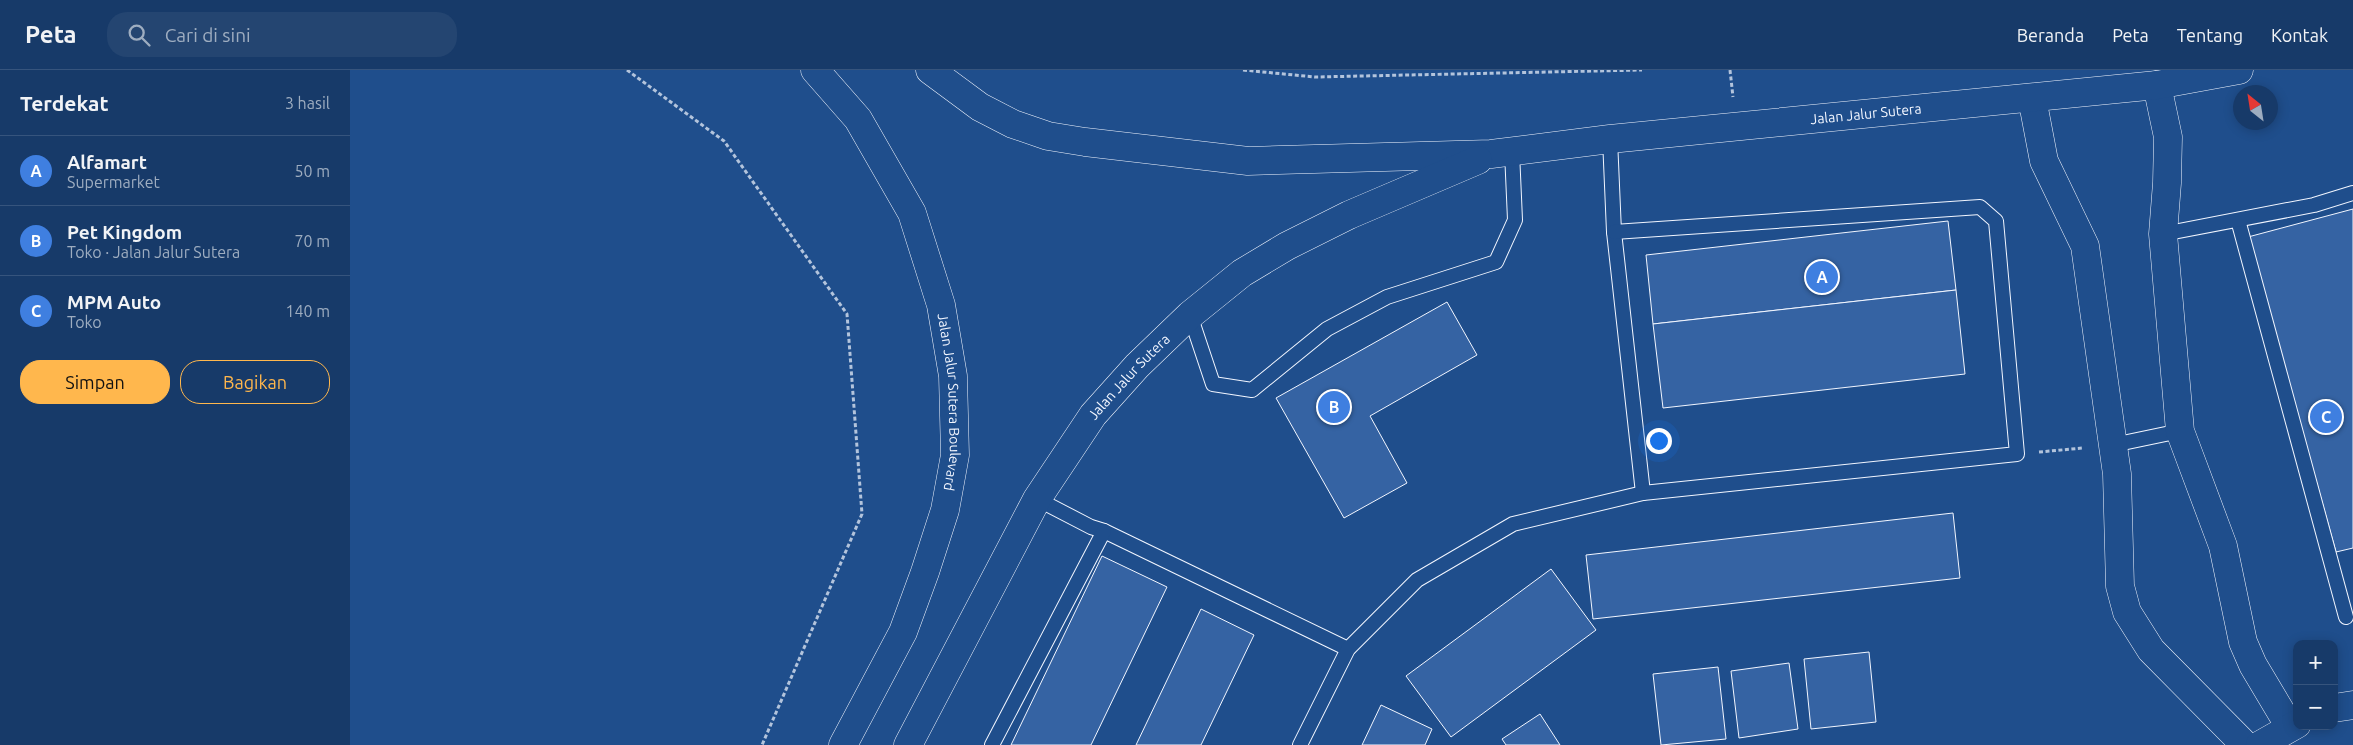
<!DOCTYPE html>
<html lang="id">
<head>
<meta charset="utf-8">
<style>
	body { margin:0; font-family:Ubuntu,sans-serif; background:#244571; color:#f1f3f6 }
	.controls { position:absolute; right:15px; bottom:15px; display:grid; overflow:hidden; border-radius:10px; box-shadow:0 2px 12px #0003 }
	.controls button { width:45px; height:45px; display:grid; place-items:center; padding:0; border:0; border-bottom:1px solid #36547d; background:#173a69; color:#f1f3f6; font:25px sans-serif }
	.compass { position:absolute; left:1883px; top:15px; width:45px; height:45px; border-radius:50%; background:#173a69; box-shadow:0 2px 12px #0003; rotate:330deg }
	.you { position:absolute; left:1308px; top:370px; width:18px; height:18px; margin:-12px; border:4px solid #fff; border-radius:50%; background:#1a73e8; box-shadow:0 0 0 8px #1a73e833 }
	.badge { display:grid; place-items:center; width:32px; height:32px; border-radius:50%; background:#ffb74d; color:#fff; font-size:16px; font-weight:700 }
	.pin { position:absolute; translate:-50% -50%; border:2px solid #fff; box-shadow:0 1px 5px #0006 }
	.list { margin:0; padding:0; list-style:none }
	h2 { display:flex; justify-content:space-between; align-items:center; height:65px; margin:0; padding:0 20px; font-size:21px }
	h2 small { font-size:16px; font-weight:400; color:#9eadc0 }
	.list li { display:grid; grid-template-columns:32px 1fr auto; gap:15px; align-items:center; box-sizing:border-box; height:70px; padding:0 20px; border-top:1px solid #36547d }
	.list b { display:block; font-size:19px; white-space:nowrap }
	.list p { margin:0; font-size:16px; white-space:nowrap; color:#9eadc0 }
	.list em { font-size:16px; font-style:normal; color:#9eadc0 }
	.actions { display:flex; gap:10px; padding:15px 20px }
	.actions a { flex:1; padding:11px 0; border:1px solid #ffb74d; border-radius:20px; text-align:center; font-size:18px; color:#ffb74d }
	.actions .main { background:#ffb74d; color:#111 }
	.icon { flex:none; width:28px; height:28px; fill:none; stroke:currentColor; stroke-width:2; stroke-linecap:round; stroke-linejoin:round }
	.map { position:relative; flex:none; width:2003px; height:675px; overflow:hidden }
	header { display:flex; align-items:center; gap:30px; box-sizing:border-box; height:70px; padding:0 25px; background:#173a69; border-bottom:1px solid #36547d }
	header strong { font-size:24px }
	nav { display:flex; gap:28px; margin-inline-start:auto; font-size:18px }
	.search { width:350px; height:45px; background:#244571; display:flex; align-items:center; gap:12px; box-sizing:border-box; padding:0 18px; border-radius:20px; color:#9eadc0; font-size:19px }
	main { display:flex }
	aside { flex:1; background:#173a69 }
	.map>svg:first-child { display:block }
	.building { fill:#3563a3; stroke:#f2f6ff }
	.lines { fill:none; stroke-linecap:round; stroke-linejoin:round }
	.service-casing { stroke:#f2f6ff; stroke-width:16 }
	.minor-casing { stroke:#f2f6ff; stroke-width:29 }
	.secondary-casing { stroke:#f2f6ff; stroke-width:29 }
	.path { stroke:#b3c4dc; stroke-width:3; stroke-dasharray:4 2.5; stroke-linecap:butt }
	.service { stroke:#1f4e8c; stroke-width:14 }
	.minor { stroke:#1f4e8c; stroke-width:28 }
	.secondary { stroke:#1f4e8c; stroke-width:28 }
	.labels { text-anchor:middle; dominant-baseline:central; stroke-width:4; stroke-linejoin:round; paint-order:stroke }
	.street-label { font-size:14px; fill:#f2f6ff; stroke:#1f4e8c }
</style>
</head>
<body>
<header>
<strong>Peta</strong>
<div class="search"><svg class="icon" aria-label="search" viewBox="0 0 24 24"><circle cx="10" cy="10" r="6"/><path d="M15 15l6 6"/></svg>Cari di sini</div>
<nav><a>Beranda</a><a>Peta</a><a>Tentang</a><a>Kontak</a></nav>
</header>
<main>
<aside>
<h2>Terdekat<small>3 hasil</small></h2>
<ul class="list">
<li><span class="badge" style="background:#3f7fe0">A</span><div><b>Alfamart</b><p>Supermarket</p></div><em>50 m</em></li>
<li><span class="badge" style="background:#3f7fe0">B</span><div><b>Pet Kingdom</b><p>Toko · Jalan Jalur Sutera</p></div><em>70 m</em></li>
<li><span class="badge" style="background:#3f7fe0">C</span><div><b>MPM Auto</b><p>Toko</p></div><em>140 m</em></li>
</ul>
<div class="actions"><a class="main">Simpan</a><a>Bagikan</a></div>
</aside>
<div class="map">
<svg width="2003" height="675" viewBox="0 0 2003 675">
	<rect width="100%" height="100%" fill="#1f4e8c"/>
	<!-- building -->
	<g class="building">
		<path d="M 2003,139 L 2003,478 L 1986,482 L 1898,167 Z"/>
		<path d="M 1598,151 L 1606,220 L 1303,254 L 1296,185 Z"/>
		<path d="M 1606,220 L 1615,304 L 1313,338 L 1303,254 Z"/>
		<path d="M 1097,232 L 1127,285 L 1020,346 L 1057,413 L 994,448 L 926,328 Z"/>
		<path d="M 1603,443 L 1610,508 L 1243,549 L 1236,485 Z"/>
		<path d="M 752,486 L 817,517 L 741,675 L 661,675 Z"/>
		<path d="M 1201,499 L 1246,560 L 1101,667 L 1056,606 Z"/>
		<path d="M 851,539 L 904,565 L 851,675 L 786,675 Z"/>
		<path d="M 1519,582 L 1526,652 L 1461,659 L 1454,589 Z"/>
		<path d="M 1439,593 L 1448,659 L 1389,668 L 1381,601 Z"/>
		<path d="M 1368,597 L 1376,669 L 1311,675 L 1303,604 Z"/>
		<path d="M 1031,635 L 1082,659 L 1075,675 L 1012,675 Z"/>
		<path d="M 1190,644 L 1210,675 L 1156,675 L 1152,669 Z"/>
	</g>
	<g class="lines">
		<!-- service casing -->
		<g class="service-casing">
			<g id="service">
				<path d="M 1260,69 L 1264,162 L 1293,423"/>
				<path d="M 1888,150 L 1996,547"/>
				<path d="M 1813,164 L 1964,135 L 2003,123"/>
				<path d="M 840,245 L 863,314 L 902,320 L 977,259 L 1037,227 L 1146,192 L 1165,150 L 1162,82"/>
				<path d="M 1763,375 L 1830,361"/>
				<path d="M 687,429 L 741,457 L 754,461 L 998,579"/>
				<path d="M 642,675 L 754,461"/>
				<path d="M 950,675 L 998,579 L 1067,510 L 1163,454 L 1293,423 L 1667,384 L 1646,151 L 1630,137 L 1264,162"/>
			</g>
		</g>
		<!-- minor casing -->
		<g class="minor-casing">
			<g id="minor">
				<path d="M 1807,15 L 1818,67 L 1817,113 L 1813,164 L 1830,361 L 1873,476 L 1893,572 L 1903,595 L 1940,657"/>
				<path d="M 1682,28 L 1694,91 L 1735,176 L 1767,404 L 1770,516 L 1777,542 L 1801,580 L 1895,675"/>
				<path d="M 1984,638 L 2003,635"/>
				<path d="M 1910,675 L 1947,654"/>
			</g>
		</g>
		<!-- secondary casing -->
		<g class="secondary-casing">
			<g id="secondary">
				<path id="s1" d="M 465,0 L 508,49 L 562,143 L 591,235 L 603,306 L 605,385 L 595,440 L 575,502 L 553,562 L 493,675"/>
				<path id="s2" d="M 580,0 L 630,37 L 663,54 L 698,66 L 735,72 L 898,91 L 1141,84 L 1260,69 L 1807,15 L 1889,0"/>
				<path id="s3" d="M 558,675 L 687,429 L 743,345 L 787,296 L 840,245 L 892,203 L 937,176 L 999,145 L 1128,90"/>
			</g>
		</g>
		<!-- path -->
		<g class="path">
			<path d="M 277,0 L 374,71 L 497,244 L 512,444 L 412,675"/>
			<path d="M 893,0 L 965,7 L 1292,0"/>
			<path d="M 1380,0 L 1383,27"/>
			<path d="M 1689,382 L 1733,378"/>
		</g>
		<!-- service -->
		<use href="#service" class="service"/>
		<!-- minor -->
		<use href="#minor" class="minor"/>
		<!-- secondary -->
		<use href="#secondary" class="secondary"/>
	</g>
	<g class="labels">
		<!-- street labels -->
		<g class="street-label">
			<text stroke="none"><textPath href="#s2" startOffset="958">Jalan Jalur Sutera</textPath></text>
			<text stroke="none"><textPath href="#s3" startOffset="431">Jalan Jalur Sutera</textPath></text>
			<text stroke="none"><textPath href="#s1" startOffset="368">Jalan Jalur Sutera Boulevard</textPath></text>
		</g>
	</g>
</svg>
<div class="controls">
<button>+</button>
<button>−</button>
</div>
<svg class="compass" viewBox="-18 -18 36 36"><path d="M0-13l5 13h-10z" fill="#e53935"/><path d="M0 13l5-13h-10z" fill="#9eadc0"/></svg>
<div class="you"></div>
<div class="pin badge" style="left:1472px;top:207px;background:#3f7fe0">A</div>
<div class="pin badge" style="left:984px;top:337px;background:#3f7fe0">B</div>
<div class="pin badge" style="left:1976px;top:347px;background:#3f7fe0">C</div>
</div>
</main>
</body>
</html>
